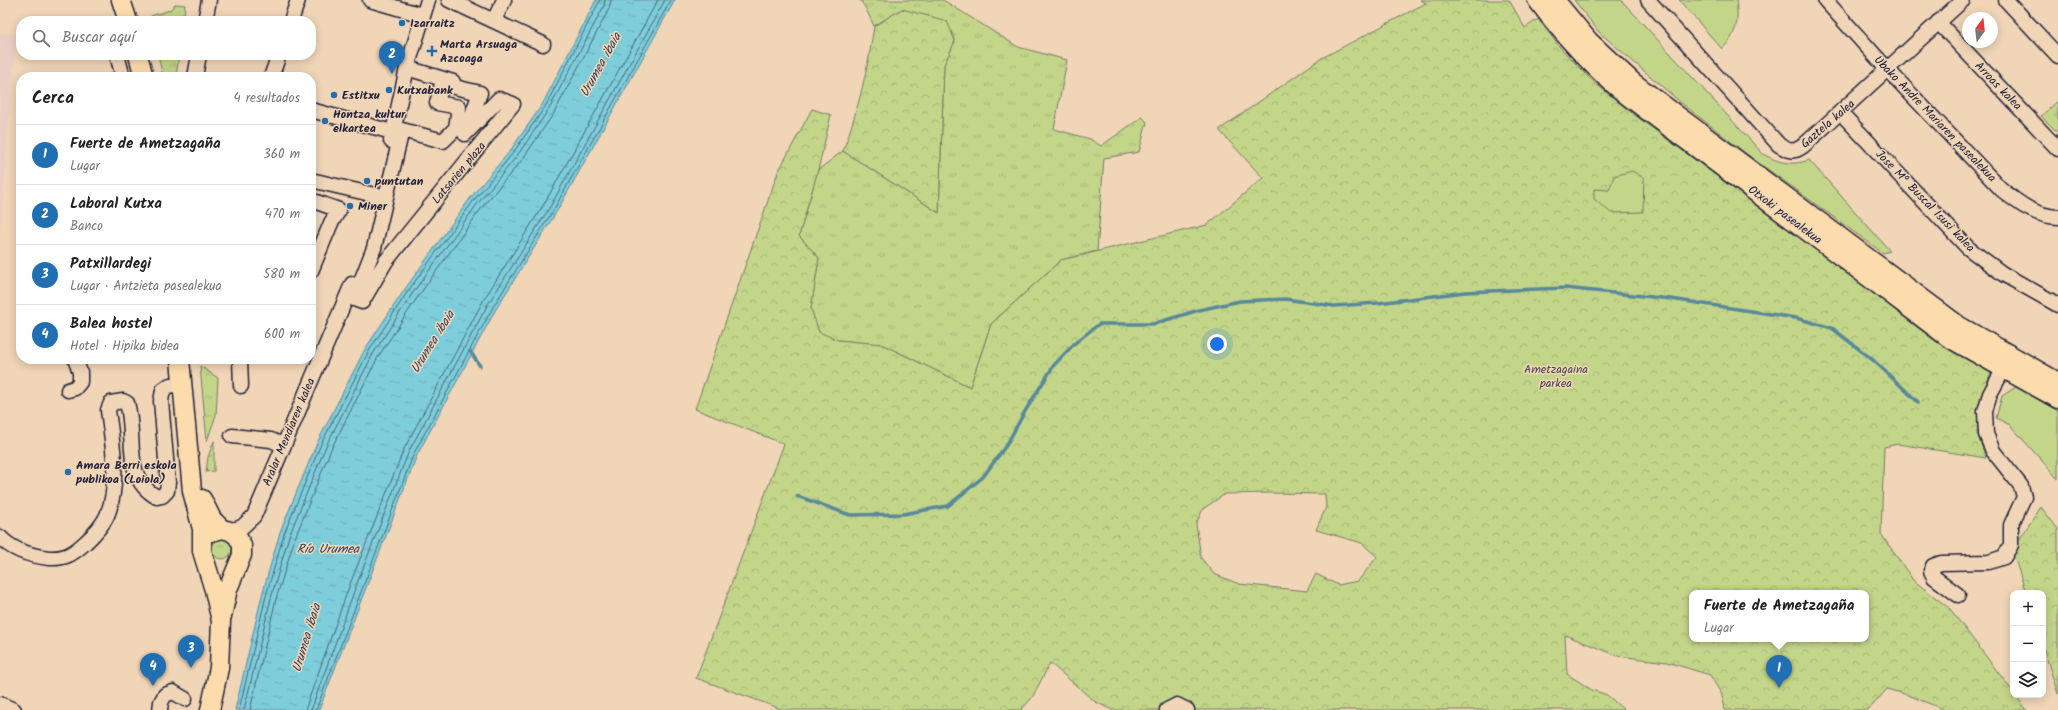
<!DOCTYPE html>
<html lang="es">
<head>
<meta charset="utf-8">
<style>
	body { margin:0; font-family:Kalam,sans-serif; background:#f6f6f6; color:#222 }
	.controls { position:absolute; right:12px; bottom:12px; display:grid; overflow:hidden; border-radius:8px; box-shadow:0 2px 10px #0003 }
	.controls button { width:36px; height:36px; display:grid; place-items:center; padding:0; border:0; border-bottom:1px solid #e0e0e0; background:#fff; color:#222; font:20px sans-serif }
	.compass { position:absolute; left:1962px; top:12px; width:36px; height:36px; border-radius:50%; background:#fff; box-shadow:0 2px 10px #0003; rotate:15deg }
	.you { position:absolute; left:1217px; top:344px; width:14px; height:14px; margin:-10px; border:3px solid #fff; border-radius:50%; background:#1a73e8; box-shadow:0 0 0 6px #1a73e833 }
	.badge { display:grid; place-items:center; width:26px; height:26px; border-radius:50%; background:#1f6fb2; color:#fff; font-size:13px; font-weight:700 }
	.pin { position:absolute; translate:-50% -33px; filter:drop-shadow(0 1px 2px #0008) }
	.pin::after { content:''; position:absolute; top:21px; width:14px; height:12px; background:inherit; clip-path:polygon(0 0,100% 0,50% 100%) }
	.popup { position:absolute; left:1689px; top:590px; width:180px; height:52px; box-sizing:border-box; display:grid; place-content:center; border-radius:8px; background:#fff; filter:drop-shadow(0 1px 3px #0005); font-size:13px; white-space:nowrap; color:#767676 }
	.popup b { font-size:15px; color:#222 }
	.popup::after { content:''; position:absolute; left:50%; top:100%; margin-left:-8px; border:8px solid transparent; border-top-color:#fff }
	.list { margin:0; padding:0; list-style:none }
	h2 { display:flex; justify-content:space-between; align-items:center; height:52px; margin:0; padding:0 16px; font-size:17px }
	h2 small { font-size:13px; font-weight:400; color:#767676 }
	.list li { display:grid; grid-template-columns:26px 1fr auto; gap:12px; align-items:center; box-sizing:border-box; height:60px; padding:0 16px; border-top:1px solid #e0e0e0 }
	.list b { display:block; font-size:15px; white-space:nowrap }
	.list p { margin:0; font-size:13px; white-space:nowrap; color:#767676 }
	.list em { font-size:13px; font-style:normal; color:#767676 }
	.icon { flex:none; width:22px; height:22px; fill:none; stroke:currentColor; stroke-width:2; stroke-linecap:round; stroke-linejoin:round }
	.map { position:relative; flex:none; width:2058px; height:710px; overflow:hidden }
	.search { position:absolute; background:#fff; box-shadow:0 2px 10px #0003; left:16px; top:16px; width:300px; height:44px; display:flex; align-items:center; gap:10px; box-sizing:border-box; padding:0 14px; border-radius:16px; color:#767676; font-size:15px }
	.panel { position:absolute; background:#fff; box-shadow:0 2px 10px #0003; left:16px; top:72px; width:300px; height:292px; border-radius:16px }
	.map>svg:first-child { display:block }
	.built { fill:#e9cec6 }
	.grass { fill:url(#grass-tufts); stroke:#727c62 }
	.forest { fill:url(#forest-crowns); stroke:#727c62; fill-rule:evenodd }
	.park { fill:#c3d589; stroke:#727c62 }
	.water { fill:url(#water-ripples); stroke:#59899a }
	.lines { fill:none; stroke-linecap:round; stroke-linejoin:round }
	.shore { stroke:#47667b; stroke-width:1 }
	.stream { stroke:#59899a; stroke-width:3.5 }
	.minor-casing { stroke:#22223b; stroke-width:17 }
	.major-casing { stroke:#22223b; stroke-width:21 }
	.minor { stroke:#f0d5b7; stroke-width:14 }
	.major { stroke:#fcdcac; stroke-width:18 }
	.poi-dot { fill:#1f6fb2; stroke:#f0d5b7; stroke-width:1.5 }
	.labels { text-anchor:middle; dominant-baseline:central; stroke-width:3; stroke-linejoin:round; paint-order:stroke }
	.poi-label { font-size:12px; font-weight:bold; fill:#22223b; stroke:#f0d5b7; text-anchor:start }
	.street-label { font-size:12px; fill:#22223b; stroke:#f0d5b7 }
	.park-label { font-size:12px; fill:#42464b; stroke:#f0d5b7 }
	.water-label { font-size:13px; font-style:italic; fill:#34445b; stroke:#f0d5b7 }
</style>
</head>
<body>
<div class="map">
<svg width="2058" height="710" viewBox="0 0 2058 710">
	<defs>
		<pattern id="grass-tufts" width="24" height="20" patternUnits="userSpaceOnUse"><rect width="24" height="20" fill="#c3d589"/><path d="M3 7l-1-3M5 7V3M7 7l1-3M15 17l-1-3M17 17v-4M19 17l1-3" fill="none" stroke="#a7b777"/></pattern>
		<pattern id="forest-crowns" width="20" height="18" patternUnits="userSpaceOnUse"><rect width="20" height="18" fill="#c3d589"/><path d="M2 6a3 3 0 1 1 6 0M12 15a3 3 0 1 1 6 0" fill="none" stroke="#a7b777"/></pattern>
		<pattern id="water-ripples" width="26" height="14" patternUnits="userSpaceOnUse"><rect width="26" height="14" fill="#7ecdda"/><path d="M2 4q2-2 4 0t4 0M15 11q2-2 4 0t4 0" fill="none" stroke="#6db0bc"/></pattern>
	</defs>
	<rect width="100%" height="100%" fill="#f0d5b7"/>
	<filter id="ink" filterUnits="userSpaceOnUse"><feTurbulence type="fractalNoise" baseFrequency=".025" numOctaves="2"/><feDisplacementMap in="SourceGraphic" scale="8" xChannelSelector="R" yChannelSelector="G"/><feConvolveMatrix kernelMatrix="1 2 1 2 8 2 1 2 1" color-interpolation-filters="sRGB"/></filter>
	<g filter="url(#ink)">
		<!-- built -->
		<path class="built" d="M 0,33 L 16,35 L 0,231 Z"/>
		<!-- grass -->
		<g class="grass">
			<path d="M 860,0 L 943,0 L 1018,47 L 1067,60 L 1054,129 L 1090,139 L 1101,146 L 1142,117 L 1147,122 L 1139,152 L 1104,158 L 1097,251 L 1061,260 L 991,324 L 970,387 L 881,344 L 838,340 L 819,333 L 811,309 L 819,258 L 799,236 L 818,170 L 843,151 L 939,213 L 944,65 L 955,41 L 902,9 L 874,26 L 865,7 Z"/>
			<path d="M 175,4 L 185,5 L 184,14 L 163,21 L 153,21 L 151,16 L 170,10 Z"/>
			<path d="M 158,55 L 179,55 L 176,77 L 163,77 Z"/>
			<path d="M 2058,101 L 2058,133 L 2041,116 Z"/>
			<path d="M 200,366 L 218,378 L 216,415 L 207,441 Z"/>
			<path d="M 214,441 L 214,471 L 206,472 L 208,457 Z"/>
			<circle cx="222" cy="549" r="10"/>
		</g>
		<!-- forest -->
		<g class="forest">
			<path d="M 1420,0 L 1509,0 L 1525,28 L 1538,19 L 1562,50 L 1595,83 L 1632,113 L 1834,263 L 1935,341 L 1991,372 L 1979,406 L 1977,433 L 1986,458 L 1898,444 L 1884,447 L 1881,534 L 1913,580 L 1950,609 L 2013,692 L 2013,695 L 2015,695 L 2027,710 L 1945,710 L 1908,695 L 1887,689 L 1872,706 L 1866,710 L 1725,710 L 1722,695 L 1710,675 L 1667,662 L 1618,656 L 1565,635 L 1567,674 L 1592,690 L 1607,695 L 1624,710 L 1112,710 L 1094,701 L 1050,663 L 1032,698 L 1021,710 L 784,710 L 696,678 L 784,444 L 695,409 L 778,172 L 812,109 L 831,115 L 818,170 L 799,236 L 819,258 L 811,309 L 819,332 L 838,340 L 881,344 L 970,387 L 991,324 L 1061,260 L 1207,225 L 1263,178 L 1219,130 L 1320,59 L 1426,3 ZM 1271,493 L 1325,494 L 1326,507 L 1316,530 L 1362,543 L 1377,557 L 1358,581 L 1338,585 L 1316,574 L 1307,591 L 1239,584 L 1214,574 L 1201,558 L 1196,524 L 1203,509 L 1225,494 ZM 1692,593 L 1866,593 L 1866,639 L 1692,639 Z"/>
			<path d="M 902,9 L 947,21 L 955,41 L 944,65 L 939,213 L 843,151 C 858,110 868,69 874,26 Z"/>
			<path d="M 2041,507 L 2058,529 L 2058,694 L 2043,647 L 2043,593 L 2026,593 L 2012,550 Z"/>
		</g>
		<!-- park -->
		<g class="park">
			<path d="M 1574,0 L 1621,0 L 1763,154 C 1779,163 1792,166 1809,160 L 1890,251 L 1883,253 L 1748,155 L 1680,102 L 1599,32 Z"/>
			<path d="M 1679,0 L 1736,0 C 1739,20 1737,35 1722,49 Z"/>
			<path d="M 1632,171 L 1644,178 L 1643,212 L 1611,213 L 1594,199 L 1594,189 L 1609,190 L 1614,176 Z"/>
			<path d="M 2016,387 L 2058,411 L 2058,479 L 2010,425 L 1996,418 L 2002,396 Z"/>
		</g>
		<!-- water -->
		<path class="water" d="M 596,0 L 675,0 L 557,211 L 496,309 L 417,455 L 319,710 L 235,710 L 262,595 L 280,532 L 317,443 L 365,349 L 405,289 L 471,197 L 510,151 L 542,105 Z"/>
		<g class="lines">
			<!-- shore -->
			<g class="shore">
				<path d="M 239,710 L 266,596 L 284,534 L 321,444 L 369,351 L 408,291 L 474,200 L 513,153 L 545,107 L 600,0"/>
				<path d="M 244,710 L 271,598 L 289,536 L 326,446 L 373,354 L 412,294 L 478,203 L 517,156 L 549,109 L 604,6 L 605,0"/>
				<path d="M 250,710 L 276,599 L 295,538 L 331,449 L 378,357 L 417,298 L 483,206 L 522,160 L 554,113 L 609,9 L 611,0"/>
				<path d="M 305,710 L 350,584 L 404,449 L 483,301 L 544,204 L 658,0"/>
				<path d="M 311,710 L 356,586 L 409,451 L 488,304 L 550,207 L 665,0"/>
				<path d="M 316,710 L 414,453 L 493,307 L 554,209 L 671,0"/>
			</g>
			<!-- stream -->
			<g class="stream">
				<path d="M 470,351 L 480,366"/>
				<path d="M 797,496 L 850,515 L 903,514 L 948,506 L 983,477 L 1007,444 L 1024,413 L 1054,365 L 1075,343 L 1099,324 L 1153,324 L 1199,310 L 1240,301 L 1285,299 L 1334,306 L 1378,303 L 1465,292 L 1565,288 L 1671,299 L 1796,318 L 1832,328 L 1873,360 L 1918,402"/>
			</g>
			<!-- minor casing -->
			<g class="minor-casing">
				<g id="minor">
					<path d="M 370,0 L 422,15"/>
					<path d="M 449,0 L 543,44"/>
					<path d="M 1648,0 L 1779,145 C 1788,151 1794,153 1803,146 L 1963,0"/>
					<path d="M 1825,0 L 1888,70 L 2001,189 C 2018,203 2035,216 2058,217"/>
					<path d="M 2006,0 L 2058,56"/>
					<path d="M 494,20 L 504,0"/>
					<path d="M 205,21 L 209,0"/>
					<path d="M 291,21 L 298,0"/>
					<path d="M 1938,22 L 2058,149"/>
					<path d="M 117,55 L 123,77"/>
					<path d="M 407,68 L 453,82"/>
					<path d="M 195,77 L 199,55"/>
					<path d="M 271,77 L 279,55"/>
					<path d="M 442,84 L 480,93 L 465,134 L 499,99 L 513,104 L 386,261 L 362,302 L 354,299 L 374,248 L 402,130 L 443,141 L 456,128 L 459,107 L 437,103 Z"/>
					<path d="M 311,110 L 392,132"/>
					<path d="M 1841,113 L 1968,248 L 2003,274 L 2058,305"/>
					<path d="M 391,141 L 407,68 L 428,0"/>
					<path d="M 311,180 L 379,196"/>
					<path d="M 311,200 L 339,210 L 331,223 L 311,271"/>
					<path d="M 240,359 L 241,386"/>
					<path d="M 68,390 L 75,388 L 80,382 L 80,372 L 75,359"/>
					<path d="M 232,436 L 271,440 L 283,445"/>
					<path d="M 230,531 L 242,527 L 254,516 L 352,284"/>
					<path d="M 0,537 C 12,550 32,556 49,558 C 66,559 74,553 86,542 C 94,535 105,522 108,513 C 120,481 112,442 108,410 L 111,403 L 123,401 L 127,403 C 137,436 121,477 157,497 L 162,496 L 167,491 L 168,482 L 161,401 L 163,390 L 170,385 L 182,386"/>
					<path d="M 1958,595 L 1934,577 L 1931,571 L 1933,566 L 1941,563 L 1989,562 L 2004,557 L 2011,545 L 2011,525 L 2024,497 L 2021,486 L 1993,451 L 1986,434 L 1985,411 L 1990,394 L 2004,368"/>
					<path d="M 0,704 L 14,710"/>
					<path d="M 160,710 L 161,702 L 165,695 L 173,692 L 185,699"/>
					<path d="M 1167,710 L 1177,705 L 1187,710"/>
				</g>
			</g>
			<!-- major casing -->
			<g class="major-casing">
				<g id="major">
					<path d="M 121,0 L 128,21"/>
					<path d="M 1537,0 C 1563,35 1591,66 1625,94 L 1949,338 L 2058,399"/>
					<path d="M 1555,0 L 1589,41 L 1634,83 L 1958,325 L 2058,382"/>
					<path d="M 138,55 L 144,77"/>
					<path d="M 180,359 L 192,491 L 202,529 L 202,551 L 214,590 L 221,621 L 219,668 L 210,710"/>
					<path d="M 202,499 L 212,519 L 222,529"/>
					<path d="M 212,532 L 222,529 L 230,531 L 237,536 L 242,545 L 242,555 L 228,589 L 222,616"/>
				</g>
			</g>
			<!-- minor -->
			<use href="#minor" class="minor"/>
			<!-- major -->
			<use href="#major" class="major"/>
		</g>
	</g>
	<!-- markers -->
	<g class="poi-dot">
		<circle cx="402" cy="23" r="4"/>
		<path d="M430 45h4v4h4v4h-4v4h-4v-4h-4v-4h4z"/>
		<circle cx="389" cy="90" r="4"/>
		<circle cx="334" cy="95" r="4"/>
		<circle cx="325" cy="121" r="4"/>
		<circle cx="367" cy="181" r="4"/>
		<circle cx="350" cy="206" r="4"/>
		<circle cx="68" cy="472" r="4"/>
	</g>
	<g class="labels">
		<!-- poi labels -->
		<g class="poi-label">
			<text x="410" y="23">Izarraitz</text>
			<text x="440" y="44">Marta Arsuaga<tspan x="440" dy="14">Azcoaga</tspan></text>
			<text x="397" y="90">Kutxabank</text>
			<text x="342" y="95">Estitxu</text>
			<text x="333" y="114">Hontza kultur<tspan x="333" dy="14">elkartea</tspan></text>
			<text x="375" y="181">puntutan</text>
			<text x="358" y="206">Miner</text>
			<text x="76" y="465">Amara Berri eskola<tspan x="76" dy="14">publikoa (Loiola)</tspan></text>
		</g>
		<!-- street labels -->
		<g class="street-label">
			<text transform="translate(1998 86) rotate(46)">Arroas kalea</text>
			<text transform="translate(1935 119) rotate(46)">Ubako Andre Mariaren pasealekua</text>
			<text transform="translate(1828 124) rotate(-41)">Gaztela kalea</text>
			<text transform="translate(459 173) rotate(-50)">Latsarien plaza</text>
			<text transform="translate(1925 201) rotate(46)">Jose Mª Buscal Isusi kalea</text>
			<text transform="translate(1785 215) rotate(37)">Otxoki pasealekua</text>
			<text transform="translate(289 432) rotate(-67)">Aralar Mendiaren kalea</text>
		</g>
		<!-- park labels -->
		<g class="park-label">
			<text x="1556" y="369">Ametzagaina<tspan x="1556" dy="14">parkea</tspan></text>
		</g>
		<!-- water labels -->
		<g class="water-label">
			<text transform="translate(601 65) rotate(-61)">Urumea ibaia</text>
			<text transform="translate(433 342) rotate(-58)">Urumea ibaia</text>
			<text x="328" y="549">Río Urumea</text>
			<text transform="translate(307 638) rotate(-73)">Urumea ibaia</text>
		</g>
	</g>
</svg>
<div class="controls">
<button>+</button>
<button>−</button>
<button><svg class="icon" aria-label="layers" viewBox="0 0 24 24"><path d="M12 4l9 5-9 5-9-5zM3 14l9 5 9-5"/></svg></button>
</div>
<svg class="compass" viewBox="-18 -18 36 36"><path d="M0-13l5 13h-10z" fill="#e53935"/><path d="M0 13l5-13h-10z" fill="#767676"/></svg>
<div class="you"></div>
<div class="pin badge" style="left:1779px;top:688px">1</div>
<div class="popup"><b>Fuerte de Ametzagaña</b>Lugar</div>
<div class="pin badge" style="left:392px;top:74px">2</div>
<div class="pin badge" style="left:191px;top:668px">3</div>
<div class="pin badge" style="left:153px;top:686px">4</div>
<div class="search"><svg class="icon" aria-label="search" viewBox="0 0 24 24"><circle cx="10" cy="10" r="6"/><path d="M15 15l6 6"/></svg>Buscar aquí</div>
<section class="panel">
<h2>Cerca<small>4 resultados</small></h2>
<ul class="list">
<li><span class="badge">1</span><div><b>Fuerte de Ametzagaña</b><p>Lugar</p></div><em>360 m</em></li>
<li><span class="badge">2</span><div><b>Laboral Kutxa</b><p>Banco</p></div><em>470 m</em></li>
<li><span class="badge">3</span><div><b>Patxillardegi</b><p>Lugar · Antzieta pasealekua</p></div><em>580 m</em></li>
<li><span class="badge">4</span><div><b>Balea hostel</b><p>Hotel · Hipika bidea</p></div><em>600 m</em></li>
</ul>
</section>
</div>
</body>
</html>
